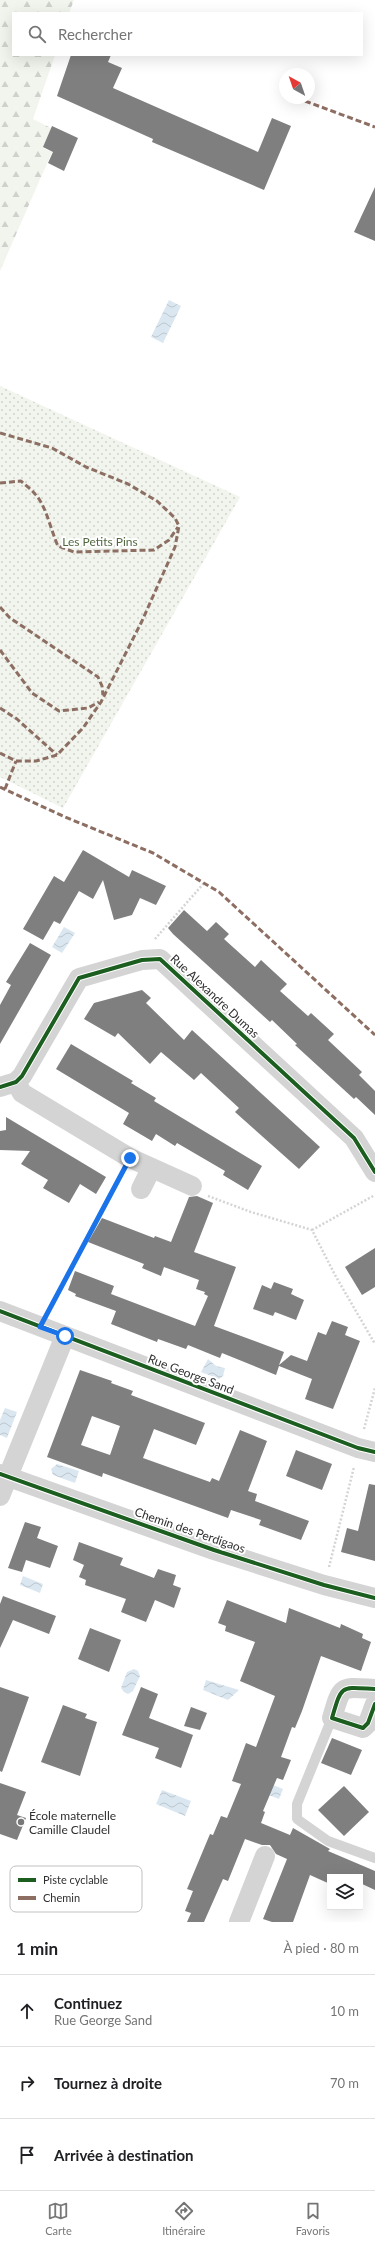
<!DOCTYPE html>
<html lang="fr">
<head>
<meta charset="utf-8">
<style>
	body { margin:0; font-family:Lato,sans-serif; background:#f6f6f6; color:#202124 }
	.controls { position:absolute; right:12px; bottom:12px; display:grid; overflow:hidden; border-radius:0px; box-shadow:0 4px 16px #0002 }
	.controls button { width:36px; height:36px; display:grid; place-items:center; padding:0; border:0; border-bottom:1px solid #e0e0e0; background:#fff; color:#202124; font:20px sans-serif }
	.compass { position:absolute; left:279px; top:68px; width:36px; height:36px; border-radius:50%; background:#fff; box-shadow:0 4px 16px #0002; rotate:320deg }
	.stop { position:absolute; width:12px; height:12px; margin:-9px; border:3px solid #1a73e8; border-radius:50%; background:#fff }
	.stop.end { background:#1a73e8; border-color:#fff; box-shadow:0 1px 4px #0008 }
	.list { margin:0; padding:0; list-style:none }
	h2 { display:flex; justify-content:space-between; align-items:center; height:52px; margin:0; padding:0 16px; font-size:17px }
	h2 small { font-size:13px; font-weight:400; color:#757577 }
	.list li { display:grid; grid-template-columns:26px 1fr auto; gap:12px; align-items:center; box-sizing:border-box; height:72px; padding:0 16px; border-top:1px solid #e0e0e0 }
	.list b { display:block; font-size:15px; white-space:nowrap }
	.list p { margin:0; font-size:13px; white-space:nowrap; color:#757577 }
	.list em { font-size:13px; font-style:normal; color:#757577 }
	.icon { flex:none; width:22px; height:22px; fill:none; stroke:currentColor; stroke-width:2; stroke-linecap:round; stroke-linejoin:round }
	.map { position:relative; flex:none; width:375px; height:1922px; overflow:hidden }
	.search { position:absolute; background:#fff; box-shadow:0 4px 16px #0002; left:12px; right:12px; top:12px; height:44px; display:flex; align-items:center; gap:10px; box-sizing:border-box; padding:0 14px; border-radius:0px; color:#757577; font-size:15px }
	.sheet { height:268px; background:#fff }
	nav { display:flex; justify-content:space-around; align-items:center; box-sizing:border-box; height:56px; border-top:1px solid #e0e0e0; background:#fff; font-size:11px; color:#757577 }
	nav a { display:grid; justify-items:center; gap:2px }
	nav .on { color:#787878 }
	.map>svg:first-child { display:block }
	.green { fill:url(#green-dots) }
	.forest { fill:url(#forest-firs) }
	.water { fill:url(#water-waves) }
	.building { fill:#7f7f7f; fill-rule:evenodd }
	.lines { fill:none; stroke-linecap:round; stroke-linejoin:round }
	.path { stroke:#d4d4d4; stroke-width:2.5; stroke-dasharray:2 2; stroke-linecap:butt }
	.lane { stroke:#d4d4d4; stroke-width:10 }
	.street { stroke:#d4d4d4; stroke-width:20 }
	.quiet { stroke:#8d6e63; stroke-width:3; stroke-dasharray:6 3; stroke-linecap:butt }
	.cycleway-casing { stroke:#fff; stroke-width:6 }
	.cycleway { stroke:#1b5e20; stroke-width:4 }
	.route { stroke:#1a73e8; stroke-width:5 }
	.poi-dot { fill:#787878; stroke:#fff; stroke-width:1.5 }
	.labels { text-anchor:middle; dominant-baseline:central; stroke-width:4; stroke-linejoin:round; paint-order:stroke }
	.park-label { font-size:12px; fill:#51693f; stroke:#fff }
	.street-label { font-size:12px; fill:#2f2f2f; stroke:#fff }
	.poi-label { font-size:12px; fill:#2f2f2f; stroke:#fff; text-anchor:start }
	.key { fill:#fff; stroke:#c1c1c1; stroke-width:1 }
	.key-label { font-size:11px; fill:#2f2f2f }
</style>
</head>
<body>
<div class="map">
<svg width="375" height="1922" viewBox="0 0 375 1922">
	<defs>
		<pattern id="green-dots" width="8" height="8" patternUnits="userSpaceOnUse"><rect width="8" height="8" fill="#f1f5ed"/><path d="M2 2h.1M6 6h.1" fill="none" stroke="#cfd2cc" stroke-width="1.8" stroke-linecap="round"/></pattern>
		<pattern id="forest-firs" width="22" height="20" patternUnits="userSpaceOnUse"><rect width="22" height="20" fill="#f1f5ed"/><path d="M5 1l3.5 6h-7zM16 11l3.5 6h-7z" fill="#cfd2cc"/></pattern>
		<pattern id="water-waves" width="16" height="10" patternUnits="userSpaceOnUse"><rect width="16" height="10" fill="#dbe7f0"/><path d="M0 5q4-4 8 0t8 0" fill="none" stroke="#bcc6ce"/></pattern>
	</defs>
	<rect width="100%" height="100%" fill="#fff"/>
	<!-- green -->
	<path class="green" d="M 0,386 L 240,497 L 63,808 L 0,777 Z"/>
	<!-- forest -->
	<path class="forest" d="M 0,0 L 74,0 L 69,13 L 13,13 L 13,55 L 55,55 L 33,119 L 51,128 L 43,148 L 52,152 L 0,271 Z"/>
	<!-- water -->
	<g class="water">
		<path d="M 169,300 L 181,306 L 163,343 L 151,337 Z"/>
		<path d="M 64,927 L 75,933 L 62,953 L 52,947 Z"/>
		<path d="M 208,1359 L 216,1366 L 225,1368 L 223,1376 L 219,1379 L 201,1372 Z"/>
		<path d="M 5,1408 L 17,1412 L 7,1438 L 0,1435 L 0,1420 Z"/>
		<path d="M 57,1464 L 79,1471 L 75,1483 L 53,1475 L 51,1469 Z"/>
		<path d="M 23,1576 L 43,1584 L 40,1593 L 20,1585 Z"/>
		<path d="M 134,1669 L 138,1671 L 140,1676 L 133,1691 L 128,1694 L 124,1692 L 121,1688 L 127,1672 Z"/>
		<path d="M 206,1680 L 239,1690 L 228,1700 L 203,1690 Z"/>
		<path d="M 263,1781 L 283,1789 L 279,1799 L 258,1791 Z"/>
		<path d="M 162,1790 L 191,1801 L 185,1816 L 156,1804 Z"/>
	</g>
	<!-- building -->
	<g class="building">
		<path d="M 71,55 L 111,55 L 108,62 L 122,68 L 113,88 L 258,152 L 272,118 L 291,126 L 264,190 L 152,142 L 153,139 L 57,96 Z"/>
		<path d="M 52,126 L 78,138 L 64,171 L 48,163 L 53,152 L 43,147 Z"/>
		<path d="M 375,187 L 375,241 L 354,232 Z"/>
		<path d="M 83,850 L 129,877 L 132,870 L 166,886 L 156,905 L 140,898 L 132,915 L 114,920 L 103,880 L 93,899 L 79,891 L 60,924 L 54,921 L 43,940 L 23,929 L 54,876 L 64,882 Z"/>
		<path d="M 184,910 L 207,931 L 216,922 L 229,934 L 224,939 L 255,967 L 261,960 L 287,984 L 280,991 L 308,1016 L 311,1013 L 334,1034 L 328,1040 L 362,1072 L 359,1075 L 375,1091 L 375,1115 L 356,1097 L 354,1099 L 295,1045 L 297,1044 L 272,1020 L 270,1022 L 173,934 L 168,928 Z"/>
		<path d="M 30,943 L 51,955 L 0,1044 L 0,1005 L 11,985 L 6,982 Z"/>
		<path d="M 142,990 L 151,998 L 146,1003 L 184,1040 L 192,1030 L 320,1147 L 299,1169 L 235,1112 L 239,1108 L 201,1073 L 194,1080 L 161,1052 L 150,1064 L 118,1033 L 115,1037 L 84,1019 L 94,1003 Z"/>
		<path d="M 71,1044 L 133,1081 L 131,1083 L 156,1098 L 154,1101 L 262,1166 L 248,1190 L 223,1175 L 225,1171 L 177,1143 L 175,1146 L 156,1134 L 152,1141 L 123,1124 L 129,1113 L 56,1069 Z"/>
		<path d="M 6,1117 L 106,1177 L 96,1194 L 80,1184 L 69,1203 L 43,1188 L 48,1180 L 21,1164 L 30,1151 L 0,1150 L 0,1131 L 6,1130 Z"/>
		<path d="M 197,1196 L 213,1203 L 194,1252 L 236,1267 L 214,1326 L 284,1352 L 279,1365 L 291,1355 L 307,1361 L 318,1332 L 326,1335 L 332,1321 L 348,1327 L 345,1335 L 360,1341 L 333,1409 L 305,1399 L 312,1379 L 279,1366 L 276,1375 L 222,1353 L 220,1358 L 188,1345 L 186,1349 L 158,1339 L 157,1342 L 111,1324 L 116,1311 L 75,1296 L 76,1294 L 68,1290 L 75,1271 L 114,1286 L 111,1294 L 195,1326 L 208,1296 L 204,1294 L 205,1292 L 196,1289 L 199,1280 L 164,1267 L 161,1276 L 142,1268 L 144,1264 L 88,1242 L 102,1218 L 154,1238 L 155,1236 L 171,1242 L 189,1197 Z"/>
		<path d="M 375,1248 L 375,1287 L 362,1295 L 345,1267 Z"/>
		<path d="M 274,1282 L 293,1289 L 291,1294 L 304,1300 L 296,1320 L 275,1312 L 273,1316 L 253,1309 L 262,1285 L 271,1289 Z"/>
		<path d="M 80,1370 L 112,1381 L 111,1383 L 133,1391 L 131,1395 L 205,1423 L 196,1445 L 154,1429 L 143,1458 L 210,1482 L 212,1478 L 219,1481 L 240,1430 L 267,1441 L 248,1491 L 257,1494 L 255,1501 L 309,1521 L 301,1540 L 259,1525 L 261,1520 L 231,1510 L 228,1518 L 103,1473 L 102,1477 L 47,1457 ZM 92,1416 L 120,1426 L 110,1455 L 81,1445 Z"/>
		<path d="M 296,1450 L 332,1464 L 322,1490 L 286,1476 Z"/>
		<path d="M 369,1484 L 375,1485 L 375,1561 L 341,1552 L 347,1528 L 358,1531 Z"/>
		<path d="M 25,1522 L 41,1527 L 37,1538 L 58,1546 L 50,1568 L 26,1560 L 22,1572 L 8,1568 Z"/>
		<path d="M 79,1542 L 123,1558 L 120,1565 L 154,1578 L 158,1569 L 176,1575 L 173,1585 L 181,1588 L 174,1608 L 155,1600 L 146,1622 L 121,1612 L 126,1599 L 85,1585 L 86,1580 L 79,1577 L 84,1565 L 73,1560 Z"/>
		<path d="M 3,1596 L 56,1616 L 49,1634 L 13,1620 L 0,1648 L 0,1604 Z"/>
		<path d="M 227,1600 L 286,1623 L 289,1608 L 340,1628 L 341,1624 L 363,1634 L 362,1638 L 371,1642 L 361,1671 L 321,1656 L 302,1711 L 295,1728 L 292,1727 L 281,1757 L 291,1760 L 283,1780 L 277,1778 L 263,1811 L 265,1812 L 261,1823 L 290,1835 L 293,1828 L 330,1849 L 328,1851 L 375,1871 L 375,1890 L 360,1883 L 360,1877 L 330,1877 L 330,1884 L 310,1875 L 293,1922 L 272,1922 L 263,1919 L 287,1859 L 276,1854 L 270,1845 L 262,1845 L 245,1839 L 228,1881 L 223,1879 L 204,1922 L 187,1922 L 191,1913 L 185,1911 L 193,1891 L 187,1889 L 210,1834 L 213,1835 L 221,1816 L 227,1818 L 241,1784 L 232,1781 L 246,1743 L 256,1747 L 275,1696 L 240,1681 L 255,1642 L 225,1631 L 226,1626 L 218,1623 Z"/>
		<path d="M 90,1628 L 121,1640 L 109,1672 L 78,1659 Z"/>
		<path d="M 0,1687 L 29,1697 L 2,1772 L 0,1771 Z"/>
		<path d="M 141,1687 L 158,1694 L 149,1718 L 193,1735 L 181,1768 L 155,1758 L 159,1748 L 122,1735 Z"/>
		<path d="M 63,1705 L 87,1714 L 85,1718 L 97,1722 L 80,1776 L 41,1762 Z"/>
		<path d="M 191,1707 L 207,1713 L 200,1730 L 184,1726 Z"/>
		<path d="M 332,1738 L 362,1750 L 351,1775 L 321,1763 Z"/>
		<path d="M 0,1783 L 26,1792 L 17,1815 L 26,1818 L 17,1840 L 0,1834 Z"/>
		<path d="M 344,1786 L 369,1812 L 344,1836 L 318,1810 Z"/>
	</g>
	<g class="lines">
		<!-- path -->
		<g class="path">
			<path d="M 155,939 L 204,883"/>
			<path d="M 208,1196 L 251,1212 L 312,1230 L 335,1275 L 375,1344"/>
			<path d="M 312,1230 L 375,1195"/>
			<path d="M 50,1309 L 121,1176"/>
			<path d="M 364,1429 L 375,1388"/>
			<path d="M 329,1567 L 354,1467"/>
		</g>
		<!-- lane -->
		<path class="lane" d="M 332,1718 L 297,1804 L 297,1819 L 328,1841 L 375,1858"/>
		<!-- street -->
		<g class="street">
			<path d="M 16,1082 L 22,1093 L 130,1158 L 192,1186"/>
			<path d="M 0,1087 L 16,1082 L 22,1076 L 79,978 L 142,960 L 160,959 L 354,1138 L 375,1172"/>
			<path d="M 141,1189 L 151,1169"/>
			<path d="M 0,1311 L 358,1448 L 375,1452"/>
			<path d="M 0,1474 L 214,1550 L 324,1585 L 375,1598"/>
			<path d="M 0,1496 L 65,1336"/>
			<path d="M 375,1689 C 340,1687 342,1684 332,1718 L 363,1728 L 368,1723 L 375,1704"/>
			<path d="M 239,1922 L 265,1856"/>
		</g>
		<!-- quiet -->
		<g class="quiet">
			<path d="M 305,101 L 375,127"/>
			<path d="M 0,433 L 52,448 L 86,467 L 128,484 L 157,501 L 175,518 L 179,526 L 175,547 L 142,621 L 101,702 L 83,728 L 57,755 L 36,761 L 16,761 L 0,753"/>
			<path d="M 0,483 L 21,481 C 25,485 31,489 35,494 C 46,505 51,531 58,546 L 74,552 L 154,550 L 169,540 L 178,527"/>
			<path d="M 0,607 L 10,618 L 98,677 L 102,686 L 103,695"/>
			<path d="M 0,650 L 32,693 L 59,711 L 88,708 L 99,702"/>
			<path d="M 0,708 L 17,719 L 57,755"/>
			<path d="M 0,787 L 65,817 L 153,853 L 219,892 L 375,1035"/>
			<path d="M 5,789 L 16,761"/>
		</g>
		<!-- cycleway casing -->
		<g class="cycleway-casing">
			<g id="cycleway">
				<path d="M 0,1087 L 16,1082 L 22,1076 L 79,978 L 142,960 L 160,959 L 354,1138 L 375,1172"/>
				<path d="M 0,1311 L 358,1448 L 375,1452"/>
				<path d="M 0,1474 L 214,1550 L 324,1585 L 375,1598"/>
				<path d="M 375,1689 C 340,1687 342,1684 332,1718 L 363,1728 L 368,1723 L 375,1704"/>
			</g>
		</g>
		<!-- cycleway -->
		<use href="#cycleway" class="cycleway"/>
	</g>
	<g class="lines">
		<!-- route -->
		<path class="route" d="M 65,1336 L 40,1327 L 130,1158"/>
	</g>
	<!-- markers -->
	<circle class="poi-dot" cx="21" cy="1822" r="4"/>
	<g class="labels">
		<!-- park labels -->
		<g class="park-label">
			<text x="100" y="541">Les Petits Pins</text>
		</g>
		<!-- street labels -->
		<g class="street-label">
			<text transform="translate(215 996) rotate(43)">Rue Alexandre Dumas</text>
			<text transform="translate(191 1374) rotate(21)">Rue George Sand</text>
			<text transform="translate(190 1530) rotate(19)">Chemin des Perdigaos</text>
		</g>
		<!-- poi labels -->
		<g class="poi-label">
			<text x="29" y="1815">École maternelle<tspan x="29" dy="14">Camille Claudel</tspan></text>
		</g>
	</g>
	<!-- legend -->
	<rect x="10" y="1866" width="132" height="46" rx="6" class="key"/>
	<rect x="18" y="1878" width="18" height="4" fill="#1b5e20"/>
	<rect x="18" y="1896" width="18" height="4" fill="#8d6e63"/>
	<g class="key-label">
		<text x="43" y="1884">Piste cyclable</text>
		<text x="43" y="1902">Chemin</text>
	</g>
</svg>
<div class="controls">
<button><svg class="icon" aria-label="layers" viewBox="0 0 24 24"><path d="M12 4l9 5-9 5-9-5zM3 14l9 5 9-5"/></svg></button>
</div>
<svg class="compass" viewBox="-18 -18 36 36"><path d="M0-13l5 13h-10z" fill="#e53935"/><path d="M0 13l5-13h-10z" fill="#757577"/></svg>
<div class="stop" style="left:65px;top:1336px"></div>
<div class="stop end" style="left:130px;top:1158px"></div>
<div class="search"><svg class="icon" aria-label="search" viewBox="0 0 24 24"><circle cx="10" cy="10" r="6"/><path d="M15 15l6 6"/></svg>Rechercher</div>
</div>
<section class="sheet">
<h2>1 min<small>À pied · 80 m</small></h2>
<ul class="list">
<li><svg class="icon" aria-label="ahead" viewBox="0 0 24 24"><path d="M12 20V5M6 11l6-6 6 6"/></svg><div><b>Continuez</b><p>Rue George Sand</p></div><em>10 m</em></li>
<li><svg class="icon" aria-label="right" viewBox="0 0 24 24"><path d="M7 20v-9h11M14 6l5 5-5 5"/></svg><div><b>Tournez à droite</b></div><em>70 m</em></li>
<li><svg class="icon" aria-label="arrive" viewBox="0 0 24 24"><path d="M6 21V4h12l-3 4 3 4H6"/></svg><div><b>Arrivée à destination</b></div></li>
</ul>
</section>
<nav>
<a class="on"><svg class="icon" aria-label="map" viewBox="0 0 24 24"><path d="M3 6l6-2 6 2 6-2v14l-6 2-6-2-6 2zM9 4v14M15 6v14"/></svg>Carte</a>
<a><svg class="icon" aria-label="directions" viewBox="0 0 24 24"><path d="M12 3l9 9-9 9-9-9zM9 14v-3h6M13 9l2 2-2 2"/></svg>Itinéraire</a>
<a><svg class="icon" aria-label="saved" viewBox="0 0 24 24"><path d="M7 4h10v16l-5-4-5 4z"/></svg>Favoris</a>
</nav>
</body>
</html>
